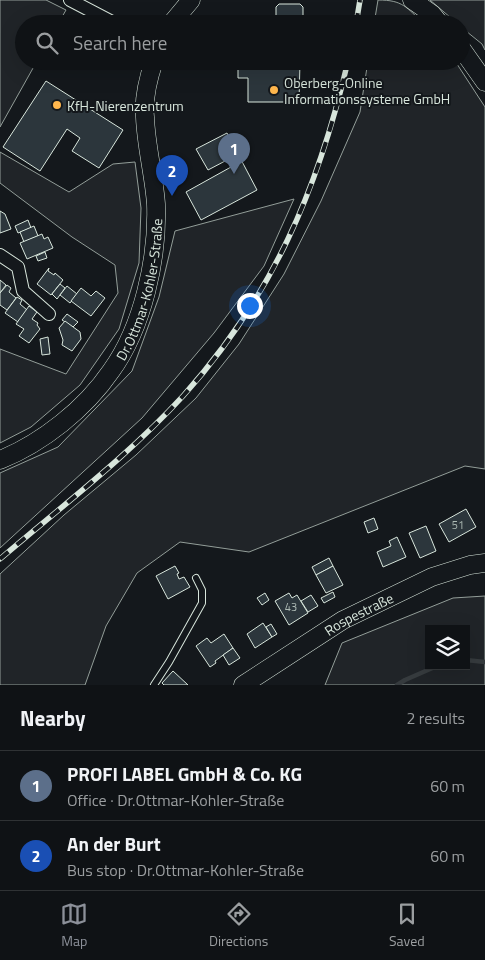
<!DOCTYPE html>
<html lang="en">
<head>
<meta charset="utf-8">
<style>
	body { margin:0; font-family:"Titillium Web",sans-serif; background:#1d2022; color:#f1f3f6 }
	.controls { position:absolute; right:15px; bottom:15px; display:grid; overflow:hidden; border-radius:0px; box-shadow:0 5px 20px #0002 }
	.controls button { width:45px; height:45px; display:grid; place-items:center; padding:0; border:0; border-bottom:1px solid #2f3234; background:#0f1215; color:#f1f3f6; font:25px sans-serif }
	.you { position:absolute; left:249px; top:305px; width:18px; height:18px; margin:-12px; border:4px solid #fff; border-radius:50%; background:#1a73e8; box-shadow:0 0 0 8px #1a73e833 }
	.badge { display:grid; place-items:center; width:32px; height:32px; border-radius:50%; background:#8c9099; color:#fff; font-size:16px; font-weight:700 }
	.pin { position:absolute; translate:-50% -41px; filter:drop-shadow(0 1px 2px #0008) }
	.pin::after { content:''; position:absolute; top:26px; width:18px; height:15px; background:inherit; clip-path:polygon(0 0,100% 0,50% 100%) }
	.list { margin:0; padding:0; list-style:none }
	h2 { display:flex; justify-content:space-between; align-items:center; height:65px; margin:0; padding:0 20px; font-size:21px }
	h2 small { font-size:16px; font-weight:400; color:#9b9ea0 }
	.list li { display:grid; grid-template-columns:32px 1fr auto; gap:15px; align-items:center; box-sizing:border-box; height:70px; padding:0 20px; border-top:1px solid #2f3234 }
	.list b { display:block; font-size:19px; white-space:nowrap }
	.list p { margin:0; font-size:16px; white-space:nowrap; color:#9b9ea0 }
	.list em { font-size:16px; font-style:normal; color:#9b9ea0 }
	.icon { flex:none; width:28px; height:28px; fill:none; stroke:currentColor; stroke-width:2; stroke-linecap:round; stroke-linejoin:round }
	.map { position:relative; flex:none; width:485px; height:685px; overflow:hidden }
	.search { position:absolute; background:#0f1215; box-shadow:0 5px 20px #0002; left:15px; right:15px; top:15px; height:55px; display:flex; align-items:center; gap:12px; box-sizing:border-box; padding:0 18px; border-radius:28px; color:#9b9ea0; font-size:19px }
	.sheet { height:205px; background:#0f1215 }
	nav { display:flex; justify-content:space-around; align-items:center; box-sizing:border-box; height:70px; border-top:1px solid #2f3234; background:#0f1215; font-size:14px; color:#9b9ea0 }
	nav a { display:grid; justify-items:center; gap:2px }
	nav .on { color:#8c9099 }
	.map>svg:first-child { display:block }
	.green { fill:#202428; stroke:#939e99; fill-rule:evenodd }
	.lines { fill:none; stroke-linecap:round; stroke-linejoin:round }
	.stream { stroke:#363b3e; stroke-width:4.5 }
	.building { fill:#2c363c; stroke:#d8e6dc }
	.lane-casing { stroke:#d8e6dc; stroke-width:8 }
	.street-casing { stroke:#d8e6dc; stroke-width:14 }
	.secondary-casing { stroke:#d8e6dc; stroke-width:19 }
	.lane { stroke:#14181c; stroke-width:6 }
	.street { stroke:#14181c; stroke-width:12 }
	.secondary { stroke:#14181c; stroke-width:18 }
	.rail-casing { stroke:#d8e6dc; stroke-width:5.5 }
	.rail { stroke:#14181c; stroke-width:4; stroke-dasharray:11; stroke-linecap:butt }
	.poi-dot { fill:#ffb74d; stroke:#14181c; stroke-width:2 }
	.labels { text-anchor:middle; dominant-baseline:central; stroke-width:4; stroke-linejoin:round; paint-order:stroke }
	.number-label { font-size:11px; fill:#adbab4 }
	.poi-label { font-size:14px; fill:#d8e6dc; stroke:#14181c; text-anchor:start }
	.street-label { font-size:14px; fill:#d8e6dc; stroke:#14181c }
</style>
</head>
<body>
<div class="map">
<svg width="485" height="685" viewBox="0 0 485 685">
	<rect width="100%" height="100%" fill="#14181c"/>
	<!-- green -->
	<g class="green">
		<path d="M 0,0 L 46,0 L 66,10 L 58,24 L 24,24 L 24,61 L 37,61 L 0,127 Z"/>
		<path d="M 378,0 C 403,0 406,7 424,24 L 374,24 Z"/>
		<path d="M 430,0 L 485,0 L 485,50 L 482,44 L 461,27 L 461,24 L 458,24 Z"/>
		<path d="M 368,61 L 455,61 L 485,107 L 485,469 L 465,466 L 249,552 L 180,542 L 137,573 L 106,626 L 85,685 L 0,685 L 0,574 L 64,515 L 136,455 L 196,398 L 239,344 L 284,274 L 321,201 L 360,112 Z"/>
		<path d="M 0,152 L 69,192 L 113,164 L 135,162 L 141,208 L 139,263 L 119,329 L 80,385 L 31,427 L 0,443 L 0,349 L 66,374 L 118,293 L 115,265 L 72,237 L 0,183 Z"/>
		<path d="M 294,199 L 264,266 L 214,333 L 142,418 L 0,548 L 0,473 L 58,447 L 132,371 L 159,297 L 175,231 Z"/>
		<path d="M 485,596 L 485,685 L 325,685 L 342,643 L 453,598 ZM 429,629 L 466,629 L 466,666 L 429,666 Z"/>
	</g>
	<g class="lines">
		<!-- stream -->
		<g class="stream">
			<path d="M 466,660 L 485,662"/>
			<path d="M 397,685 L 405,680 L 437,666"/>
		</g>
	</g>
	<!-- building -->
	<g class="building">
		<path d="M 279,4 L 300,4 L 303,7 L 303,24 L 238,24 L 239,16 L 276,16 L 276,7 Z"/>
		<path d="M 238,61 L 300,61 L 299,102 L 248,102 L 248,78 L 238,78 Z"/>
		<path d="M 46,81 L 123,130 L 99,168 L 72,151 L 80,138 L 67,129 L 40,171 L 3,147 Z"/>
		<path d="M 227,133 L 257,190 L 201,220 L 186,192 L 231,167 L 227,160 L 208,170 L 196,149 Z"/>
		<path d="M 0,211 L 5,214 L 11,229 L 0,233 Z"/>
		<path d="M 28,220 L 31,228 L 18,233 L 15,226 Z"/>
		<path d="M 34,226 L 38,236 L 24,242 L 20,232 Z"/>
		<path d="M 42,234 L 44,239 L 48,237 L 53,248 L 27,259 L 20,243 Z"/>
		<path d="M 45,252 L 47,258 L 38,261 L 36,256 Z"/>
		<path d="M 49,268 L 48,271 L 54,275 L 55,273 L 63,280 L 51,295 L 37,284 Z"/>
		<path d="M 0,280 L 6,285 L 0,293 Z"/>
		<path d="M 60,284 L 65,288 L 57,299 L 52,294 Z"/>
		<path d="M 7,285 L 11,288 L 9,292 L 16,298 L 7,310 L 0,305 L 0,293 Z"/>
		<path d="M 67,286 L 77,294 L 70,303 L 60,295 Z"/>
		<path d="M 81,288 L 91,296 L 96,291 L 105,298 L 91,316 L 71,301 Z"/>
		<path d="M 17,297 L 22,300 L 20,304 L 27,310 L 18,322 L 5,313 Z"/>
		<path d="M 29,306 L 37,312 L 32,319 L 38,323 L 37,325 L 40,329 L 29,343 L 19,336 L 24,329 L 16,324 Z"/>
		<path d="M 67,314 L 78,322 L 73,327 L 62,320 Z"/>
		<path d="M 65,321 L 80,332 L 81,339 L 72,351 L 62,345 L 63,340 L 59,328 Z"/>
		<path d="M 48,337 L 50,354 L 42,355 L 40,339 Z"/>
		<path d="M 466,509 L 476,527 L 449,542 L 439,524 Z"/>
		<path d="M 374,518 L 378,529 L 368,533 L 364,522 Z"/>
		<path d="M 426,526 L 436,551 L 420,558 L 409,533 Z"/>
		<path d="M 397,537 L 406,557 L 383,567 L 377,552 L 391,546 L 389,541 Z"/>
		<path d="M 329,558 L 333,566 L 316,575 L 312,567 Z"/>
		<path d="M 175,566 L 179,573 L 177,574 L 179,579 L 184,577 L 190,587 L 168,599 L 156,576 Z"/>
		<path d="M 333,566 L 343,585 L 326,593 L 316,575 Z"/>
		<path d="M 333,592 L 335,597 L 324,603 L 321,598 Z"/>
		<path d="M 265,593 L 269,600 L 262,605 L 257,598 Z"/>
		<path d="M 289,593 L 292,598 L 297,595 L 308,613 L 289,625 L 275,601 Z"/>
		<path d="M 311,595 L 318,606 L 308,612 L 301,601 Z"/>
		<path d="M 263,623 L 272,637 L 255,648 L 247,634 Z"/>
		<path d="M 271,624 L 277,634 L 272,637 L 266,627 Z"/>
		<path d="M 224,634 L 233,648 L 215,661 L 216,663 L 210,667 L 196,646 L 207,638 L 211,643 Z"/>
		<path d="M 233,648 L 240,658 L 229,665 L 223,655 Z"/>
		<path d="M 173,671 L 188,685 L 164,685 L 162,683 Z"/>
	</g>
	<g class="lines">
		<!-- lane casing -->
		<g class="lane-casing">
			<path id="lane" d="M 154,685 L 169,662 L 202,603 L 202,590 L 196,578"/>
		</g>
		<!-- street casing -->
		<g class="street-casing">
			<g id="street">
				<path d="M 70,0 L 116,24"/>
				<path d="M 0,255 L 18,267 L 23,291 L 49,314"/>
			</g>
		</g>
		<!-- secondary casing -->
		<g class="secondary-casing">
			<g id="secondary">
				<path d="M 412,0 L 432,14 L 440,24"/>
				<path d="M 171,24 L 191,0"/>
				<path d="M 461,48 L 485,82"/>
				<path id="s1" d="M 0,460 C 42,443 85,409 111,371 C 143,327 158,258 156,204 C 154,175 146,146 145,117 C 143,98 148,79 154,61"/>
				<path id="s2" d="M 243,685 L 343,620 L 432,577 L 470,565 L 485,563"/>
			</g>
		</g>
		<!-- lane -->
		<use href="#lane" class="lane"/>
		<!-- street -->
		<use href="#street" class="street"/>
		<!-- secondary -->
		<use href="#secondary" class="secondary"/>
		<!-- rail casing -->
		<g class="rail-casing">
			<g id="rail">
				<path d="M 356,24 L 360,0"/>
				<path d="M 0,559 C 62,506 128,456 183,396 C 272,297 318,190 348,61"/>
			</g>
		</g>
		<!-- rail -->
		<use href="#rail" class="rail"/>
	</g>
	<!-- markers -->
	<g class="poi-dot">
		<circle cx="274" cy="90" r="5"/>
		<circle cx="57" cy="105" r="5"/>
	</g>
	<g class="labels">
		<!-- number labels -->
		<g class="number-label">
			<text x="458" y="525">51</text>
			<text x="291" y="607">43</text>
		</g>
		<!-- poi labels -->
		<g class="poi-label">
			<text x="284" y="82">Oberberg-Online<tspan x="284" dy="16">Informationssysteme GmbH</tspan></text>
			<text x="67" y="105">KfH-Nierenzentrum</text>
		</g>
		<!-- street labels -->
		<g class="street-label">
			<text stroke="none"><textPath href="#s1" startOffset="232">Dr.Ottmar-Kohler-Straße</textPath></text>
			<text stroke="none"><textPath href="#s2" startOffset="136">Rospestraße</textPath></text>
		</g>
	</g>
</svg>
<div class="controls">
<button><svg class="icon" aria-label="layers" viewBox="0 0 24 24"><path d="M12 4l9 5-9 5-9-5zM3 14l9 5 9-5"/></svg></button>
</div>
<div class="you"></div>
<div class="pin badge" style="left:234px;top:174px;background:#5c6f8a">1</div>
<div class="pin badge" style="left:172px;top:196px;background:#1a4fb4">2</div>
<div class="search"><svg class="icon" aria-label="search" viewBox="0 0 24 24"><circle cx="10" cy="10" r="6"/><path d="M15 15l6 6"/></svg>Search here</div>
</div>
<section class="sheet">
<h2>Nearby<small>2 results</small></h2>
<ul class="list">
<li><span class="badge" style="background:#5c6f8a">1</span><div><b>PROFI LABEL GmbH &amp; Co. KG</b><p>Office · Dr.Ottmar-Kohler-Straße</p></div><em>60 m</em></li>
<li><span class="badge" style="background:#1a4fb4">2</span><div><b>An der Burt</b><p>Bus stop · Dr.Ottmar-Kohler-Straße</p></div><em>60 m</em></li>
</ul>
</section>
<nav>
<a class="on"><svg class="icon" aria-label="map" viewBox="0 0 24 24"><path d="M3 6l6-2 6 2 6-2v14l-6 2-6-2-6 2zM9 4v14M15 6v14"/></svg>Map</a>
<a><svg class="icon" aria-label="directions" viewBox="0 0 24 24"><path d="M12 3l9 9-9 9-9-9zM9 14v-3h6M13 9l2 2-2 2"/></svg>Directions</a>
<a><svg class="icon" aria-label="saved" viewBox="0 0 24 24"><path d="M7 4h10v16l-5-4-5 4z"/></svg>Saved</a>
</nav>
</body>
</html>
